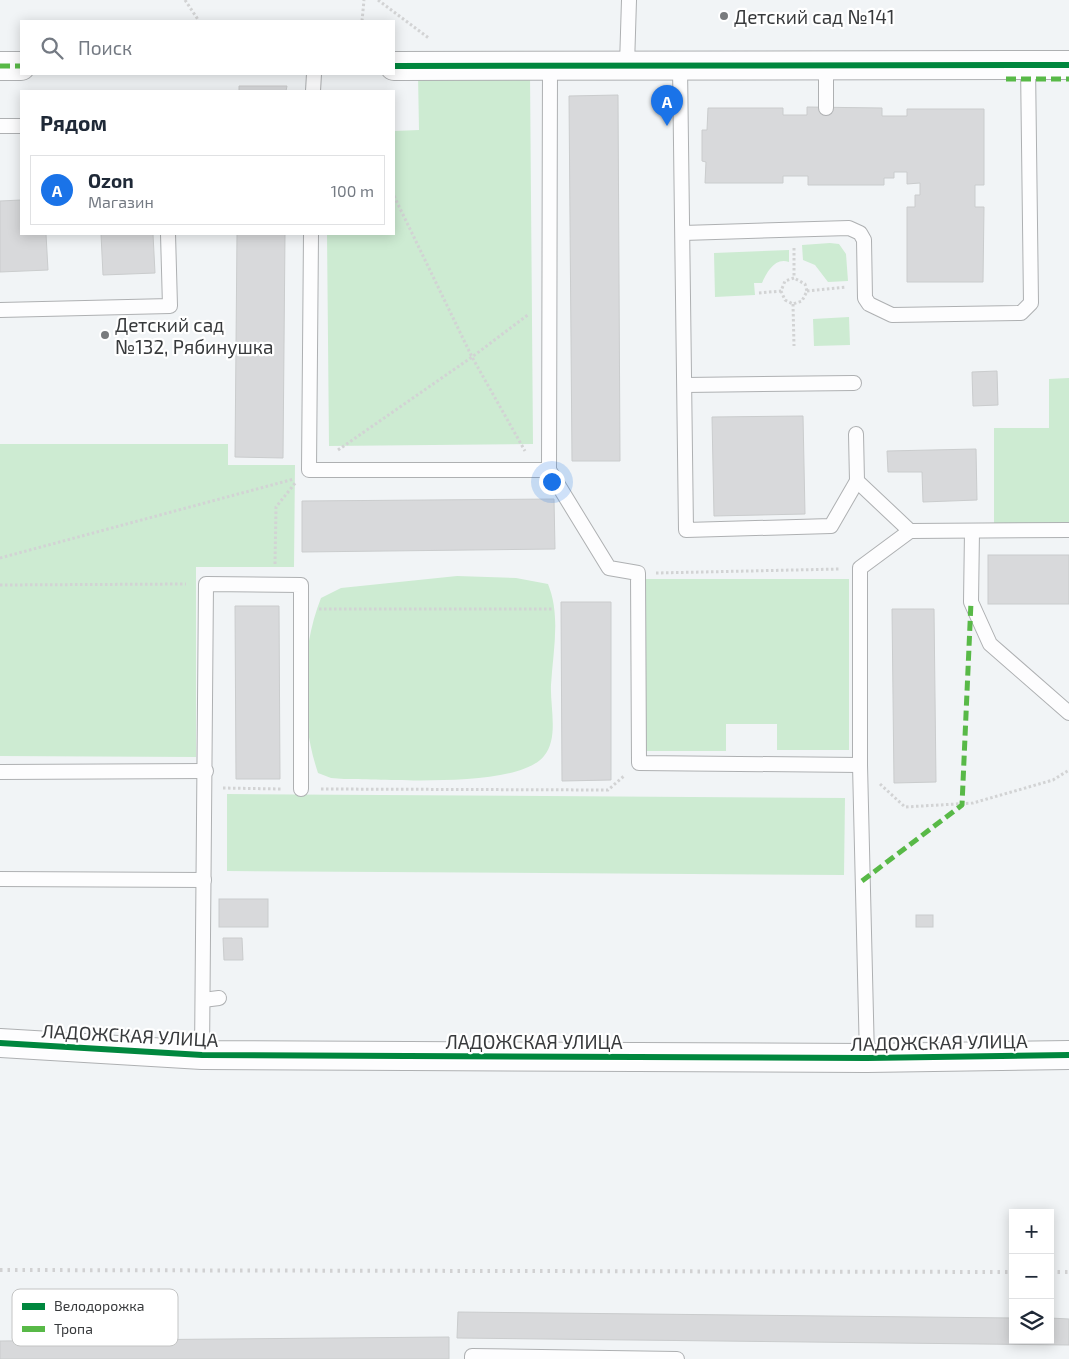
<!DOCTYPE html>
<html lang="ru">
<head>
<meta charset="utf-8">
<style>
	body { margin:0; font-family:"Exo 2",sans-serif; background:#f6f6f7; color:#1f2937 }
	.controls { position:absolute; right:15px; bottom:15px; display:grid; overflow:hidden; border-radius:0px; box-shadow:0 2px 12px #0003 }
	.controls button { width:45px; height:45px; display:grid; place-items:center; padding:0; border:0; border-bottom:1px solid #e0e1e3; background:#fff; color:#1f2937; font:25px sans-serif }
	.you { position:absolute; left:551px; top:481px; width:18px; height:18px; margin:-12px; border:4px solid #fff; border-radius:50%; background:#1a73e8; box-shadow:0 0 0 8px #1a73e833 }
	.badge { display:grid; place-items:center; width:32px; height:32px; border-radius:50%; background:#1a73e8; color:#fff; font-size:16px; font-weight:700 }
	.pin { position:absolute; translate:-50% -41px; filter:drop-shadow(0 1px 2px #0008) }
	.pin::after { content:''; position:absolute; top:26px; width:18px; height:15px; background:inherit; clip-path:polygon(0 0,100% 0,50% 100%) }
	.list { margin:0; padding:0; list-style:none }
	h2 { display:flex; justify-content:space-between; align-items:center; height:65px; margin:0; padding:0 20px; font-size:21px }
	h2 small { font-size:16px; font-weight:400; color:#747a83 }
	.list li { display:grid; grid-template-columns:32px 1fr auto; gap:15px; align-items:center; box-sizing:border-box; height:70px; margin:0 10px 10px; padding:0 10px; border:1px solid #e0e1e3; border-radius:0px }
	.list b { display:block; font-size:19px; white-space:nowrap }
	.list p { margin:0; font-size:16px; white-space:nowrap; color:#747a83 }
	.list em { font-size:16px; font-style:normal; color:#747a83 }
	.icon { flex:none; width:28px; height:28px; fill:none; stroke:currentColor; stroke-width:2; stroke-linecap:round; stroke-linejoin:round }
	.map { position:relative; flex:none; width:1069px; height:1359px; overflow:hidden }
	.search { position:absolute; background:#fff; box-shadow:0 2px 12px #0003; left:20px; top:20px; width:375px; height:55px; display:flex; align-items:center; gap:12px; box-sizing:border-box; padding:0 18px; border-radius:0px; color:#747a83; font-size:19px }
	.panel { position:absolute; background:#fff; box-shadow:0 2px 12px #0003; left:20px; top:90px; width:375px; height:145px; border-radius:0px }
	.map>svg:first-child { display:block }
	.green { fill:#cdebd2 }
	.building { fill:#d8d9db; stroke:#cacccd }
	.lines { fill:none; stroke-linecap:round; stroke-linejoin:round }
	.lane-casing { stroke:#aeb0b2; stroke-width:16 }
	.street-casing { stroke:#aeb0b2; stroke-width:30 }
	.path { stroke:#d2d3d4; stroke-width:3; stroke-dasharray:2.5 2.5; stroke-linecap:butt }
	.lane { stroke:#fdfdfe; stroke-width:14 }
	.street { stroke:#fdfdfe; stroke-width:28 }
	.rail { stroke:#d1d1d2; stroke-width:4; stroke-dasharray:2.5 5; stroke-linecap:butt }
	.quiet { stroke:#58b947; stroke-width:5; stroke-dasharray:10 5; stroke-linecap:butt }
	.cycleway-casing { stroke:#fff; stroke-width:9 }
	.cycleway { stroke:#00873e; stroke-width:6 }
	.poi-dot { fill:#797b7d; stroke:#fff; stroke-width:2 }
	.labels { text-anchor:middle; dominant-baseline:central; stroke-width:4.5; stroke-linejoin:round; paint-order:stroke }
	.poi-label { font-size:19px; fill:#383a3c; stroke:#fff; text-anchor:start }
	.street-label { font-size:19px; fill:#383a3c; stroke:#fff }
	.key { fill:#fff; stroke:#c3c4c4; stroke-width:1 }
	.key-label { font-size:14px; fill:#383a3c }
</style>
</head>
<body>
<div class="map">
<svg width="1069" height="1359" viewBox="0 0 1069 1359">
	<rect width="100%" height="100%" fill="#f1f4f6"/>
	<!-- green -->
	<g class="green">
		<path d="M 530,73 L 533,444 L 329,446 L 327,234 L 394,234 L 394,131 L 419,130 L 418,74 Z"/>
		<path d="M 830,243 L 839,244 L 846,254 L 848,281 L 828,282 L 815,265 L 803,260 L 802,245 Z"/>
		<path d="M 789,250 L 789,262 C 775,257 767,272 762,283 L 754,283 L 755,295 L 715,297 L 714,253 Z"/>
		<path d="M 849,317 L 850,345 L 814,346 L 813,319 Z"/>
		<path d="M 1069,378 L 1069,523 L 994,523 L 994,428 L 1049,428 L 1049,379 Z"/>
		<path d="M 0,444 L 228,444 L 228,465 L 295,465 L 294,567 L 196,567 L 196,757 L 0,756 Z"/>
		<path d="M 457,576 L 516,578 L 548,584 C 561,616 553,651 551,685 C 550,707 559,738 544,756 C 518,789 386,779 344,779 L 331,778 L 318,773 C 300,719 300,651 321,598 L 341,588 Z"/>
		<path d="M 646,579 L 849,579 L 849,750 L 777,750 L 777,724 L 726,724 L 726,751 L 646,751 Z"/>
		<path d="M 227,794 L 845,798 L 844,875 L 227,871 Z"/>
	</g>
	<!-- building -->
	<g class="building">
		<path d="M 239,86 L 287,86 L 286,91 L 239,91 Z"/>
		<path d="M 618,95 L 620,461 L 572,461 L 569,96 Z"/>
		<path d="M 807,107 L 882,108 L 882,116 L 907,116 L 907,109 L 984,109 L 984,185 L 975,185 L 975,207 L 984,207 L 983,282 L 907,282 L 907,207 L 915,207 L 915,195 L 920,195 L 920,183 L 907,184 L 907,172 L 894,172 L 894,178 L 884,178 L 884,185 L 808,185 L 808,176 L 783,176 L 783,183 L 705,183 L 706,162 L 702,161 L 702,130 L 707,130 L 708,108 L 783,108 L 783,115 L 807,115 Z"/>
		<path d="M 21,200 L 21,234 L 46,234 L 48,270 L 0,272 L 0,201 Z"/>
		<path d="M 101,234 L 153,234 L 155,273 L 103,275 Z"/>
		<path d="M 237,234 L 285,234 L 283,458 L 235,457 Z"/>
		<path d="M 997,371 L 998,405 L 973,406 L 972,372 Z"/>
		<path d="M 803,416 L 805,514 L 714,516 L 712,417 Z"/>
		<path d="M 976,449 L 977,500 L 923,502 L 922,472 L 888,472 L 887,451 Z"/>
		<path d="M 554,499 L 555,549 L 302,552 L 302,501 Z"/>
		<rect x="988" y="555" width="81" height="49"/>
		<path d="M 561,602 L 611,602 L 611,780 L 562,781 Z"/>
		<path d="M 235,606 L 279,606 L 280,779 L 236,779 Z"/>
		<path d="M 892,609 L 934,609 L 936,782 L 894,783 Z"/>
		<rect x="219" y="899" width="49" height="28"/>
		<rect x="916" y="915" width="17" height="12"/>
		<path d="M 223,938 L 242,938 L 243,960 L 224,960 Z"/>
		<path d="M 458,1312 L 1013,1318 L 1013,1340 L 1050,1340 L 1050,1318 L 1069,1319 L 1069,1345 L 457,1338 Z"/>
		<path d="M 449,1337 L 449,1359 L 0,1359 L 0,1341 Z"/>
	</g>
	<g class="lines">
		<!-- lane casing -->
		<g class="lane-casing">
			<g id="lane">
				<path d="M 627,65 L 629,0"/>
				<path d="M 550,66 L 549,470 L 609,568 L 638,573 L 639,763 L 860,765"/>
				<path d="M 680,66 L 686,530 L 831,526 L 857,481"/>
				<path d="M 313,91 L 314,74"/>
				<path d="M 826,108 L 826,65"/>
				<path d="M 0,126 L 21,126"/>
				<path d="M 683,233 L 849,228 L 860,233 L 864,240 L 865,298 L 869,304 L 892,315 L 1021,313 L 1031,303 L 1028,65"/>
				<path d="M 311,234 L 309,470 L 549,470"/>
				<path d="M 0,310 L 170,306 L 168,234"/>
				<path d="M 685,385 L 854,383"/>
				<path d="M 856,434 L 857,481 L 910,531"/>
				<path d="M 972,531 L 971,602 L 990,644 L 1069,713"/>
				<path d="M 0,772 L 206,771"/>
				<path d="M 0,879 L 204,880"/>
				<path d="M 203,1000 L 219,998"/>
				<path d="M 202,1055 L 206,584 L 301,585 L 301,789"/>
				<path d="M 867,1058 L 860,765 L 860,568 L 910,531 L 1069,530"/>
				<path d="M 472,1359 L 472,1356 L 677,1359"/>
			</g>
		</g>
		<!-- street casing -->
		<g class="street-casing">
			<g id="street">
				<path d="M 0,66 L 21,66"/>
				<path d="M 394,66 L 1069,65"/>
				<path d="M 0,1043 L 202,1055 L 867,1058 L 1069,1055"/>
			</g>
		</g>
		<!-- path -->
		<g class="path">
			<path d="M 185,0 L 199,21"/>
			<path d="M 378,0 L 430,39"/>
			<path d="M 362,21 L 364,0"/>
			<path d="M 394,196 L 472,357 L 525,451"/>
			<path d="M 794,248 L 794,278 L 785,281 L 781,291 L 785,300 L 793,304 L 802,301 L 807,291 L 805,284 L 794,278"/>
			<path d="M 807,291 L 846,287"/>
			<path d="M 759,293 L 781,291"/>
			<path d="M 793,304 L 794,346"/>
			<path d="M 338,450 L 472,357 L 529,314"/>
			<path d="M 0,558 L 294,479"/>
			<path d="M 275,564 L 276,507 L 296,482"/>
			<path d="M 656,573 L 840,569"/>
			<path d="M 0,585 L 186,584"/>
			<path d="M 319,609 L 552,609"/>
			<path d="M 880,784 L 905,807 L 973,803 L 1053,780 L 1069,770"/>
			<path d="M 223,788 L 282,789"/>
			<path d="M 321,789 L 608,790 L 624,776"/>
		</g>
		<!-- lane -->
		<use href="#lane" class="lane"/>
		<!-- street -->
		<use href="#street" class="street"/>
		<!-- rail -->
		<g class="rail">
			<path d="M 0,1270 L 1013,1272"/>
			<path d="M 1050,1272 L 1069,1272"/>
		</g>
		<!-- quiet -->
		<g class="quiet">
			<path d="M 0,66 L 21,66"/>
			<path d="M 1006,79 L 1069,79"/>
			<path d="M 862,881 L 962,805 L 971,602"/>
		</g>
		<!-- cycleway casing -->
		<g class="cycleway-casing">
			<g id="cycleway">
				<path d="M 394,66 L 1069,65"/>
				<path d="M 0,1043 L 202,1055 L 867,1058 L 1069,1055"/>
			</g>
		</g>
		<!-- cycleway -->
		<use href="#cycleway" class="cycleway"/>
	</g>
	<!-- markers -->
	<g class="poi-dot">
		<circle cx="724" cy="16" r="5"/>
		<circle cx="105" cy="335" r="5"/>
	</g>
	<g class="labels">
		<!-- poi labels -->
		<g class="poi-label">
			<text x="734" y="16">Детский сад №141</text>
			<text x="115" y="324">Детский сад<tspan x="115" dy="22">№132, Рябинушка</tspan></text>
		</g>
		<!-- street labels -->
		<g class="street-label">
			<text transform="translate(130 1035) rotate(3)">ЛАДОЖСКАЯ УЛИЦА</text>
			<text x="534" y="1041">ЛАДОЖСКАЯ УЛИЦА</text>
			<text transform="translate(939 1042) rotate(-1)">ЛАДОЖСКАЯ УЛИЦА</text>
		</g>
	</g>
	<!-- legend -->
	<rect x="12" y="1289" width="166" height="57" rx="8" class="key"/>
	<rect x="22" y="1303" width="23" height="7" fill="#00873e"/>
	<rect x="22" y="1326" width="23" height="6" fill="#58b947"/>
	<g class="key-label">
		<text x="54" y="1311">Велодорожка</text>
		<text x="54" y="1334">Тропа</text>
	</g>
</svg>
<div class="controls">
<button>+</button>
<button>−</button>
<button><svg class="icon" aria-label="layers" viewBox="0 0 24 24"><path d="M12 4l9 5-9 5-9-5zM3 14l9 5 9-5"/></svg></button>
</div>
<div class="you"></div>
<div class="pin badge" style="left:667px;top:126px">A</div>
<div class="search"><svg class="icon" aria-label="search" viewBox="0 0 24 24"><circle cx="10" cy="10" r="6"/><path d="M15 15l6 6"/></svg>Поиск</div>
<section class="panel">
<h2>Рядом<small></small></h2>
<ul class="list">
<li><span class="badge">A</span><div><b>Ozon</b><p>Магазин</p></div><em>100 m</em></li>
</ul>
</section>
</div>
</body>
</html>
